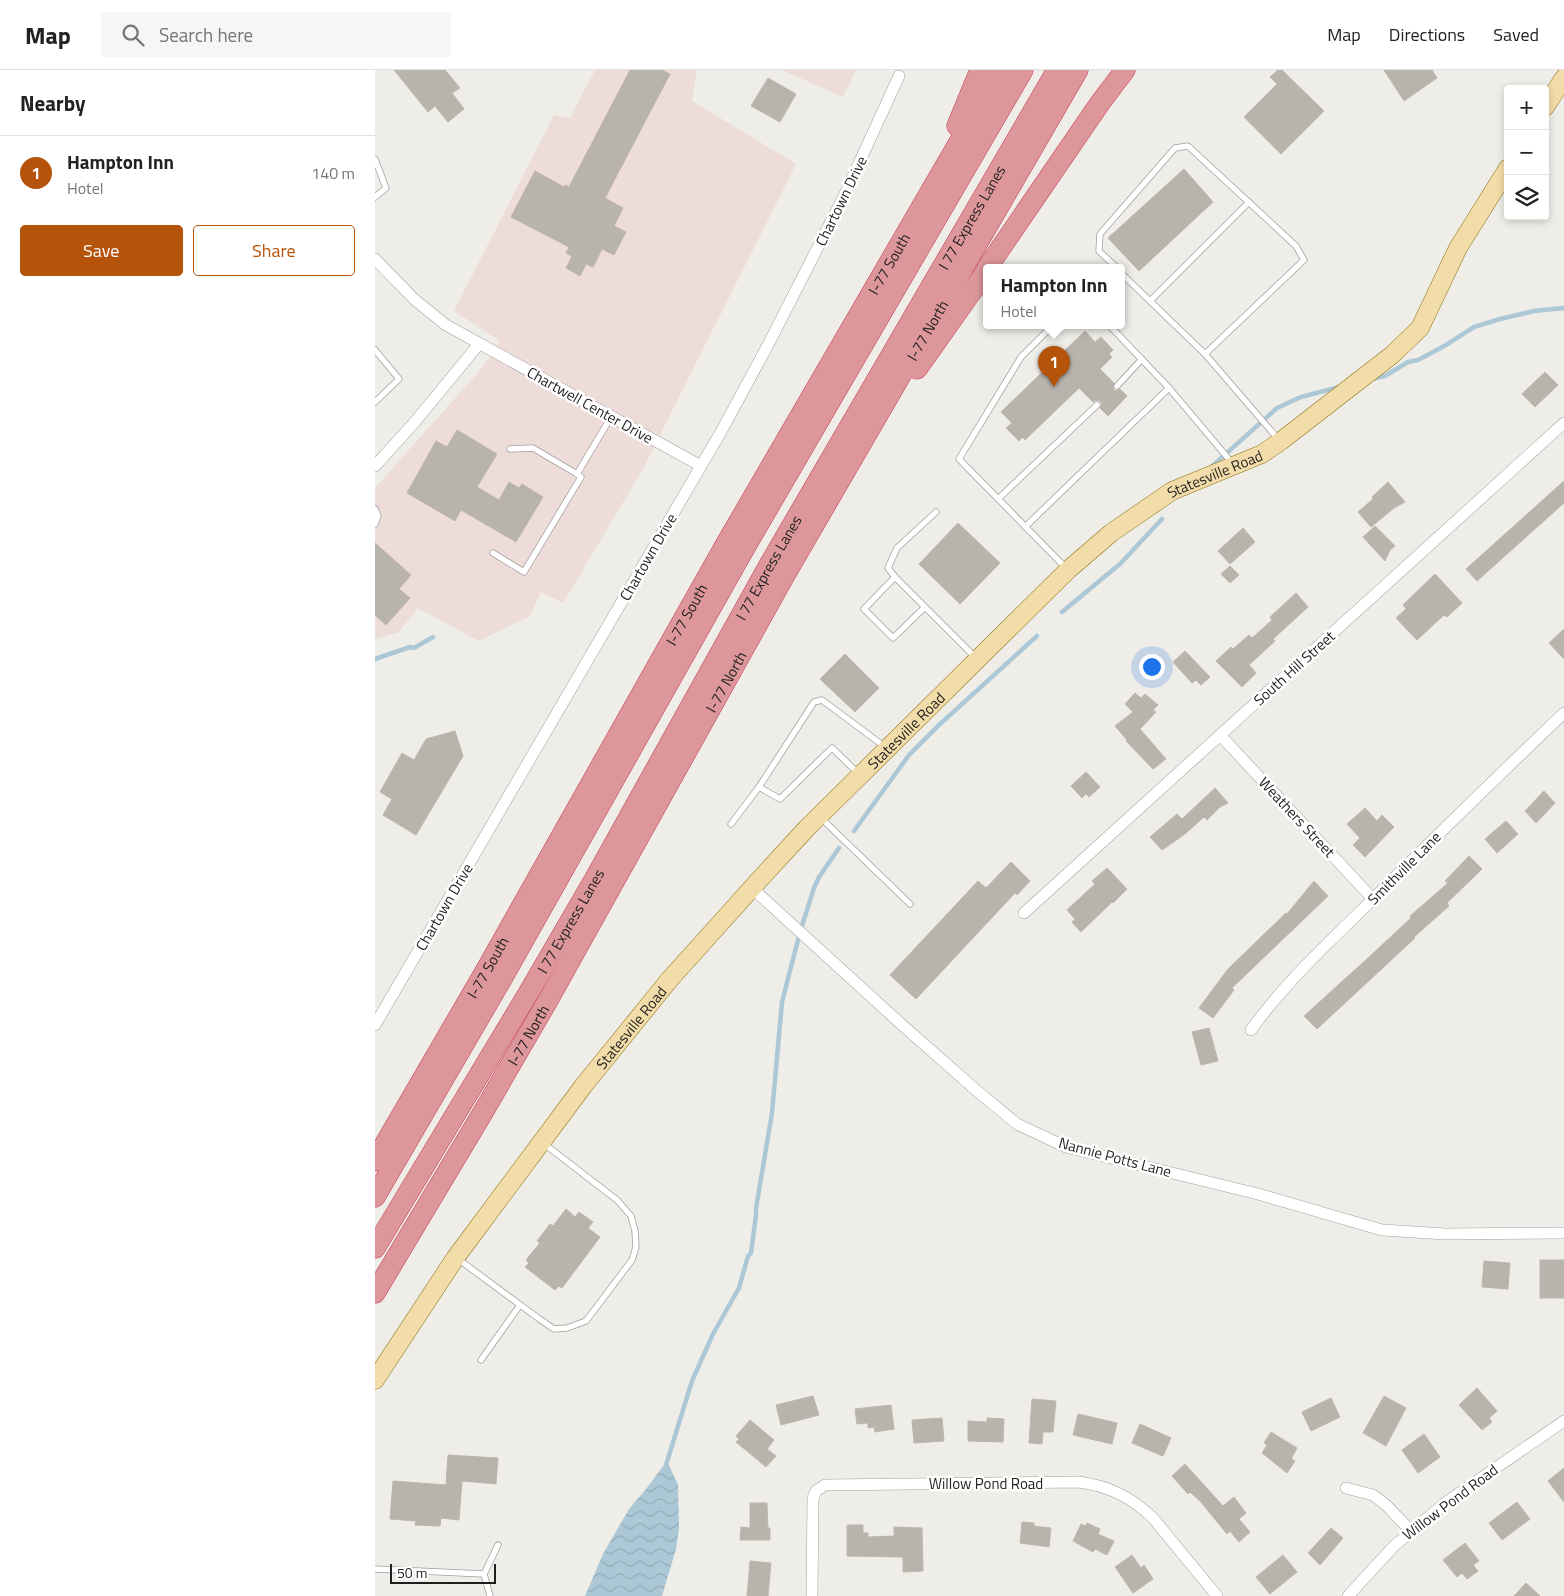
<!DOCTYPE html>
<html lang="en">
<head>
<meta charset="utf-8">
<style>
	body { margin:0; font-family:"Titillium Web",sans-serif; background:#f6f6f6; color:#222 }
	.controls { position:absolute; right:15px; top:15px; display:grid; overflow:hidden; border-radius:5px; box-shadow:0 2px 8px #0003 }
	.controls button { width:45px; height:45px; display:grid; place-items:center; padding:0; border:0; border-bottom:1px solid #e0e0e0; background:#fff; color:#222; font:25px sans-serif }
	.scale { position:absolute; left:15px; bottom:12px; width:106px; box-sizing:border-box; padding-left:5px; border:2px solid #1f1f1f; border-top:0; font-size:14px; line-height:18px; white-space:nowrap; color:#1f1f1f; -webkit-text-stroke:4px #fff; paint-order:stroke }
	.you { position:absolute; left:776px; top:596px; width:18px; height:18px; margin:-12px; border:4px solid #fff; border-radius:50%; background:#1a73e8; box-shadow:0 0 0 8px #1a73e833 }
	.badge { display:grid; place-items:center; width:32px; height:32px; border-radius:50%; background:#b45309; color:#fff; font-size:16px; font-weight:700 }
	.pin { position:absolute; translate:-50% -41px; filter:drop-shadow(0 1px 2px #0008) }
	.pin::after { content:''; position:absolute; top:26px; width:18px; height:15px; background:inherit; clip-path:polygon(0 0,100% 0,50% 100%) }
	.popup { position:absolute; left:608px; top:194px; width:142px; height:65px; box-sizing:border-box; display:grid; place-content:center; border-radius:5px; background:#fff; filter:drop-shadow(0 1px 4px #0005); font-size:16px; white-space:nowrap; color:#767676 }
	.popup b { font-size:19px; color:#222 }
	.popup::after { content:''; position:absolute; left:50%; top:100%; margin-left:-10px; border:10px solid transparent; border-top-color:#fff }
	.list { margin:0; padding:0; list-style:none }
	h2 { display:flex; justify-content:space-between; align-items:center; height:65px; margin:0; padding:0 20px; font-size:21px }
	h2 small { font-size:16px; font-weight:400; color:#767676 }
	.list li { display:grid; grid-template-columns:32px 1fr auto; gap:15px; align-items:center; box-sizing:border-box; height:75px; padding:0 20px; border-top:1px solid #e0e0e0 }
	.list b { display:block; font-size:19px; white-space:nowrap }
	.list p { margin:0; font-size:16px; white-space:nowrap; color:#767676 }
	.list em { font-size:16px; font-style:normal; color:#767676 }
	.actions { display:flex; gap:10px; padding:15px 20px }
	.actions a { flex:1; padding:11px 0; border:1px solid #b45309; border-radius:5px; text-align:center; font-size:18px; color:#b45309 }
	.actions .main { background:#b45309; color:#fff }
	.icon { flex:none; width:28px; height:28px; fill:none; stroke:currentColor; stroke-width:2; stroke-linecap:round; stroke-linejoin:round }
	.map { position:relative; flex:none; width:1189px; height:1526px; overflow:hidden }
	header { display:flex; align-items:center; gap:30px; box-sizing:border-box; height:70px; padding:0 25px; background:#fff; border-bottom:1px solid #e0e0e0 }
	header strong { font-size:24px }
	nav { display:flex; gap:28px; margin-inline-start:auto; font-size:18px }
	.search { width:350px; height:45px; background:#f6f6f6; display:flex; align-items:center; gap:12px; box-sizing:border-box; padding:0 18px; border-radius:5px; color:#767676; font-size:19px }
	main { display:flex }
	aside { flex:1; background:#fff }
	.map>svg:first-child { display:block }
	.commercial { fill:#eedcd8 }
	.water { fill:url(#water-waves) }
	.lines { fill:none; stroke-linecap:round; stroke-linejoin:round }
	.stream { stroke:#acc8d7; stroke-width:4.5 }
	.building { fill:#b8b3ad; stroke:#bfb6ab }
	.lane-casing { stroke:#a0a0a0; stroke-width:7 }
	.street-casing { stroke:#a0a0a0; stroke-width:12 }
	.primary-casing { stroke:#897211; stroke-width:19 }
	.highway-casing { stroke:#c73a56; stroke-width:21 }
	.lane { stroke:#fff; stroke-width:5.5 }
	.street { stroke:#fff; stroke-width:11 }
	.primary { stroke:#f2dca9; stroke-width:18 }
	.highway { stroke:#dd979b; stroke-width:20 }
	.labels { text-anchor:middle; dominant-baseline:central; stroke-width:5; stroke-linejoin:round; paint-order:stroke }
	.street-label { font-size:15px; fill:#1f1f1f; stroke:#fff }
</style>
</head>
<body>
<header>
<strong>Map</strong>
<div class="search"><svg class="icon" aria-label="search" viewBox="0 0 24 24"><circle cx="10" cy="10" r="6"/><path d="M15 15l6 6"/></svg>Search here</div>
<nav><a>Map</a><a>Directions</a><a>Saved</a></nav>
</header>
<main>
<aside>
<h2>Nearby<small></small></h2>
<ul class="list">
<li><span class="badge">1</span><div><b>Hampton Inn</b><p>Hotel</p></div><em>140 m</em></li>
</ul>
<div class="actions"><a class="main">Save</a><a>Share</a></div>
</aside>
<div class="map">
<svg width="1189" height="1526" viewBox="0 0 1189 1526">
	<defs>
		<pattern id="water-waves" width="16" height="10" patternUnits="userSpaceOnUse" patternTransform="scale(1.25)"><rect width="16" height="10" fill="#acc8d7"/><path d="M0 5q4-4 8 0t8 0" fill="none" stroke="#94abb8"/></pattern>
	</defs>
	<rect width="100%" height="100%" fill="#efede7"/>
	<!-- commercial -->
	<g class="commercial">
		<path d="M 220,0 L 322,0 L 317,31 L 421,94 L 268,399 L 188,533 L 166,522 L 155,546 L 104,571 L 43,538 L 24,562 L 0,569 L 0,418 L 107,298 L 125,271 L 79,241 L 179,45 L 195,48 Z"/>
		<path d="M 407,0 L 481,0 L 468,27 Z"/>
	</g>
	<!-- water -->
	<path class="water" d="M 292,1391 L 303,1415 L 304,1458 L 301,1479 L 287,1526 L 210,1526 L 228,1484 L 254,1439 L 271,1419 Z"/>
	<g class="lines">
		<!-- stream -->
		<g class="stream">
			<path d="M 996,309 L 1010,306 L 1033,292 L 1043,290 L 1071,275 L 1099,257 L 1125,249 L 1159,241 L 1189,238"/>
			<path d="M 834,399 L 902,338 L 926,327 L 964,317"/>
			<path d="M 687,542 L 745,494 L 787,449"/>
			<path d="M 0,589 L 35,577 L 39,578 L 58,567"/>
			<path d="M 479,761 L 534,685 L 564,655 L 662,566"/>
			<path d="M 291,1395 L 317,1311 L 338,1264 L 364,1218 L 373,1186 L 376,1183 L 381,1145 L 381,1138 L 397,1043 L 407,932 L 425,862 L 439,818 L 444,807 L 464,778"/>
		</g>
	</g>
	<!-- building -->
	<g class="building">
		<path d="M 19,0 L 70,0 L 85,18 L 77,23 L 89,39 L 73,52 L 60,36 L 53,42 Z"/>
		<path d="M 255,0 L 287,0 L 295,4 L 230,128 L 248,138 L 239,156 L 251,162 L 239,185 L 227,179 L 218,197 L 211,194 L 205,206 L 191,198 L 197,186 L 191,183 L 194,177 L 136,147 L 160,101 L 189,117 L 190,115 L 194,117 Z"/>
		<path d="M 903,0 L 907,0 L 949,41 L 906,84 L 869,47 L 902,14 L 895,7 Z"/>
		<path d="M 1009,0 L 1057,0 L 1062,8 L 1029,31 Z"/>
		<path d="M 393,8 L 421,24 L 405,52 L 376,36 Z"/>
		<path d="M 809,99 L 838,132 L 764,201 L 733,168 Z"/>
		<path d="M 710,261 L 720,272 L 726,267 L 738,280 L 734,284 L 737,287 L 725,299 L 739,313 L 738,319 L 741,321 L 745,319 L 752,326 L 733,346 L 725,338 L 727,334 L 725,331 L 721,330 L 718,332 L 704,318 L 650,370 L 648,367 L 644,371 L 631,358 L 637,353 L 626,342 Z"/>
		<path d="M 1170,302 L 1183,315 L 1160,337 L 1147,324 Z"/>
		<path d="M 82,360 L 122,384 L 102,417 L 124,430 L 134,412 L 144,418 L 147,414 L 168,427 L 141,472 L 86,440 L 80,451 L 32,423 L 61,371 L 72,377 Z"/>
		<path d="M 1189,411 L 1189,433 L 1102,511 L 1091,499 Z"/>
		<path d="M 1013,412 L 1030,432 L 1019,438 L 996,457 L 983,442 L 998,429 L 997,427 Z"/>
		<path d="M 583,453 L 625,493 L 585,534 L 544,494 Z"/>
		<path d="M 1000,456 L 1020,476 L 1015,480 L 1010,491 L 988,467 Z"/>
		<path d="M 868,458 L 880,472 L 855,494 L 843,481 Z"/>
		<path d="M 0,473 L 36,505 L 24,519 L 35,528 L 11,555 L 0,545 Z"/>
		<path d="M 855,496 L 864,505 L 855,513 L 846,504 Z"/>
		<path d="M 1060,504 L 1087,533 L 1072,547 L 1069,545 L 1042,570 L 1021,548 L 1031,539 L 1028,535 Z"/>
		<path d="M 921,523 L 933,537 L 898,569 L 900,571 L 874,595 L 881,603 L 867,617 L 841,591 L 856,577 L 858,579 L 874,565 L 877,568 L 897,550 L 895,547 Z"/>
		<path d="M 1189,559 L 1189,589 L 1174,573 Z"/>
		<path d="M 810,581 L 835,607 L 826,615 L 821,610 L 817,613 L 798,592 Z"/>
		<path d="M 470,584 L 504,618 L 480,642 L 445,609 Z"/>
		<path d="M 760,623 L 766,628 L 770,624 L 783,635 L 778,640 L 781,642 L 765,659 L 791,689 L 778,699 L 751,671 L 752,670 L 740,656 L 758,642 L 750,634 Z"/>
		<path d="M 80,661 L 88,686 L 41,765 L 8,745 L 17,729 L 5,722 L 27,683 L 39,690 L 51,669 Z"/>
		<path d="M 711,702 L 725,717 L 714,727 L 711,724 L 707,728 L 696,716 Z"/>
		<path d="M 840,718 L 853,733 L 845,737 L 832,750 L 829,747 L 810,764 L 787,780 L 775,767 L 802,744 L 807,749 Z"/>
		<path d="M 1169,721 L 1180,733 L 1161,753 L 1150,741 Z"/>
		<path d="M 990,738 L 1002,751 L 1007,745 L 1019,757 L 990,787 L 978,775 L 985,768 L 972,754 Z"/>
		<path d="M 1131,751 L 1143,764 L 1122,783 L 1110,769 Z"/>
		<path d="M 1094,786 L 1107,799 L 1072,833 L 1074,836 L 1039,867 L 1040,868 L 942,959 L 929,946 L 993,888 L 1036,848 L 1035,846 L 1073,813 L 1070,811 Z"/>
		<path d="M 636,792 L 655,811 L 642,825 L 640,823 L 541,929 L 515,905 L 603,811 L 611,818 Z"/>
		<path d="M 732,798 L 752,819 L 738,833 L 737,832 L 706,862 L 697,852 L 700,849 L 692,840 L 720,814 L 717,811 Z"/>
		<path d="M 939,811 L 953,826 L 857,918 L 859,920 L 838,948 L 824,938 L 853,899 L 911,843 L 912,844 Z"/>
		<path d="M 834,958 L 843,991 L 826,995 L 817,962 Z"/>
		<path d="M 191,1139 L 200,1147 L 204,1142 L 218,1152 L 213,1158 L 225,1167 L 187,1218 L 184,1216 L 180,1220 L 150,1197 L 154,1193 L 151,1190 L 165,1173 L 162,1171 L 175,1154 L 178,1156 Z"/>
		<rect x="1165" y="1190" width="24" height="38"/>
		<path d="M 1109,1191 L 1135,1193 L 1133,1219 L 1107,1217 Z"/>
		<path d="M 1102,1318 L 1122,1341 L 1114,1348 L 1117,1352 L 1107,1360 L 1084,1335 Z"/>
		<path d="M 438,1326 L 444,1345 L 406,1355 L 401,1335 Z"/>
		<path d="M 1009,1326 L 1031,1338 L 1011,1376 L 988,1363 Z"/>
		<path d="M 956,1328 L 965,1347 L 936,1361 L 927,1342 Z"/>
		<path d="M 657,1329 L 681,1331 L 678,1362 L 668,1362 L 667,1374 L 654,1373 Z"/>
		<path d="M 516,1335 L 519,1359 L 500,1362 L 499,1357 L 493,1358 L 493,1353 L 482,1354 L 480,1339 Z"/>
		<path d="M 703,1344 L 742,1353 L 737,1374 L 698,1365 Z"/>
		<path d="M 567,1348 L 569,1371 L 539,1373 L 537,1350 Z"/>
		<path d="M 612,1348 L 629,1349 L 628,1372 L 593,1371 L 593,1351 L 612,1352 Z"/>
		<path d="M 375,1350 L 399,1370 L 392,1379 L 401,1386 L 391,1397 L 361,1372 L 364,1369 L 361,1366 Z"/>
		<path d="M 765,1354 L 796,1368 L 788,1386 L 757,1373 Z"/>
		<path d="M 896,1362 L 922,1378 L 916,1389 L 920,1391 L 912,1403 L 887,1383 L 892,1375 L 889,1373 Z"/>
		<path d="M 1049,1364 L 1065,1387 L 1043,1403 L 1027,1380 Z"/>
		<path d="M 73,1385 L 123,1388 L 121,1414 L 87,1411 L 84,1450 L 66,1448 L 65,1456 L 40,1455 L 41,1451 L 15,1449 L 18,1411 L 71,1415 Z"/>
		<path d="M 810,1394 L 848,1436 L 859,1427 L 871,1443 L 864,1449 L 875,1462 L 864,1472 L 855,1461 L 852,1464 L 825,1431 L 815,1422 L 813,1424 L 797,1406 Z"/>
		<path d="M 1189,1398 L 1189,1432 L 1173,1411 Z"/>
		<path d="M 1142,1432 L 1155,1449 L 1127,1470 L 1114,1453 Z"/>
		<path d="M 375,1433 L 392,1433 L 393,1458 L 395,1458 L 395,1470 L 365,1470 L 366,1457 L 375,1458 Z"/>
		<path d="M 647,1452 L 659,1453 L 659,1456 L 676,1458 L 674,1477 L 645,1473 Z"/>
		<path d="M 712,1453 L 725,1459 L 723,1464 L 739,1471 L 732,1485 L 720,1479 L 718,1482 L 698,1471 L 706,1454 L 710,1456 Z"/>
		<path d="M 472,1455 L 488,1455 L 488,1463 L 493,1463 L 493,1467 L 519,1466 L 519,1457 L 547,1458 L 548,1501 L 528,1502 L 528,1487 L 472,1486 Z"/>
		<path d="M 956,1458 L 968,1468 L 945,1495 L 933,1483 Z"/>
		<path d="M 1090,1473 L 1104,1491 L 1098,1495 L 1103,1501 L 1092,1509 L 1087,1503 L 1082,1507 L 1068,1490 Z"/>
		<path d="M 757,1485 L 766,1498 L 769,1495 L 778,1509 L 758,1523 L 740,1497 Z"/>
		<path d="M 908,1485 L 922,1502 L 895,1524 L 881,1507 Z"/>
		<path d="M 375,1491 L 396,1493 L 393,1526 L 372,1526 Z"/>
		<path d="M 1151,1513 L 1165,1526 L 1139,1526 Z"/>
	</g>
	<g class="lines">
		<!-- lane casing -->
		<g class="lane-casing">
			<g id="lane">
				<path d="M 0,89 L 11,118 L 0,127"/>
				<path d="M 742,198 L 724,181 L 725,164 L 800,78 L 813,76 L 921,176 L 929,190 L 830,284"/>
				<path d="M 746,203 L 830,284 L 904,370"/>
				<path d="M 775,231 L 874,132"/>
				<path d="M 677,256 L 646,287 L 584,389 L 691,498"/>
				<path d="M 735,256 L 794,318 L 858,394"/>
				<path d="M 0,280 L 24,309 L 0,332"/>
				<path d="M 742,316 L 767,289"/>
				<path d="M 135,379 L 158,378 L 202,404"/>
				<path d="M 623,429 L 722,335"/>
				<path d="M 0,439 L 3,446 L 0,454"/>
				<path d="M 650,457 L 794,318"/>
				<path d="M 118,483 L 149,502 L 206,407 L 202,404 L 236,347"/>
				<path d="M 520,507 L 513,498 L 522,478 L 561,442"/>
				<path d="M 550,537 L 518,568 L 489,539 L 520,507 L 601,588"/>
				<path d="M 384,717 L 405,729 L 457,678 L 484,704"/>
				<path d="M 446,748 L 535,834"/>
				<path d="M 356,754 L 384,717 L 439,632 L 447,630 L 510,677"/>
				<path d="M 83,1189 L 163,1248 L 179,1259 L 192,1258 L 211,1251 L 257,1190 L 261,1177 L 260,1161 L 256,1146 L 242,1130 L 168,1073"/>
				<path d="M 106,1290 L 145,1235"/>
				<path d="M 0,1499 L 109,1504 L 115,1526"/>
				<path d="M 109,1504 L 123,1475"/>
			</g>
		</g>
		<!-- street casing -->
		<g class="street-casing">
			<g id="street">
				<path d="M 0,189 L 40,230 L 71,255 L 326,396"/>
				<path d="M 0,396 L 39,353 L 104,274"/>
				<path d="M 845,665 L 998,829"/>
				<path d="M 377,818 L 526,954 L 601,1020 L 642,1054 L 691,1077 L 883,1124 L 1007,1160 L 1070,1164 L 1189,1163"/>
				<path d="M 649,843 L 1189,353"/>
				<path d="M 0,955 L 347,360 L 394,273 L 468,128 L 524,6"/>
				<path d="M 876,960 C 909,914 950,876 990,837 C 1055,772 1122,707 1189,643"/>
				<path d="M 971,1418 L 998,1425 L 1011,1435 L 1036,1461"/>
				<path d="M 437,1526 L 438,1428 L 441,1421 L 450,1415 L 704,1412 C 734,1416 756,1427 778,1448 L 842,1526"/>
				<path d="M 973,1526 L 1019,1476 L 1070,1433 L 1189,1351"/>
			</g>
		</g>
		<!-- primary casing -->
		<g class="primary-casing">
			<g id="primary">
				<path d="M 1170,37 L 1189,8"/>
				<path id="s1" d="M 0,1310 L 81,1187 L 209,1015 L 295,909 L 385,809 L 432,758 L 693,500 L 736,463 L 797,421 L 887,384 L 906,371 L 1017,285 L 1045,258 L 1083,178 L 1133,98"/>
			</g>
		</g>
		<!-- highway casing -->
		<g class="highway-casing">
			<g id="highway">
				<path d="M 582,56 L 605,0"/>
				<path d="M 612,198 L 725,33 L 750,0"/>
				<path d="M 542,299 L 612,200"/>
				<path id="s2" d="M 0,1091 L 112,898 L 352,472 L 626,0"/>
				<path d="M 0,1127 L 128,907 L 368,481 L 648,0"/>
				<path id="s3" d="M 0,1178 L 154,922 L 219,810 L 394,495 L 682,0"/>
				<path id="s4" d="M 0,1223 L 107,1044 L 172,932 L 410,505 L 703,0"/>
			</g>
		</g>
		<!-- lane -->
		<use href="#lane" class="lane"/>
		<!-- street -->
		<use href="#street" class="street"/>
		<!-- primary -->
		<use href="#primary" class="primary"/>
		<!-- highway -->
		<use href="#highway" class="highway"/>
	</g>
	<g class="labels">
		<!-- street labels -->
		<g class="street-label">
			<text transform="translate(466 131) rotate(-64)">Chartown Drive</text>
			<text stroke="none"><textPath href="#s3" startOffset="1191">I 77 Express Lanes</textPath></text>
			<text stroke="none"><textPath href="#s2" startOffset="1034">I-77 South</textPath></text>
			<text stroke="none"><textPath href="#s4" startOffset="1110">I-77 North</textPath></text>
			<text transform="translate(215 335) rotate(29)">Chartwell Center Drive</text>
			<text stroke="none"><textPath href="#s1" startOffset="1246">Statesville Road</textPath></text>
			<text transform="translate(273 487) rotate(-60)">Chartown Drive</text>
			<text stroke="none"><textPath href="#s3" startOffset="786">I 77 Express Lanes</textPath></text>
			<text stroke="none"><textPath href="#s2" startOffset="629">I-77 South</textPath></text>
			<text transform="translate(919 598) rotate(-42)">South Hill Street</text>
			<text stroke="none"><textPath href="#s4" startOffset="705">I-77 North</textPath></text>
			<text stroke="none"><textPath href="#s1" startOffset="841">Statesville Road</textPath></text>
			<text transform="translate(922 747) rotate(47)">Weathers Street</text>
			<text transform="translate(1029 798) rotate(-45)">Smithville Lane</text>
			<text transform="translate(69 837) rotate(-60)">Chartown Drive</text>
			<text stroke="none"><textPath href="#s3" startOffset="381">I 77 Express Lanes</textPath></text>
			<text stroke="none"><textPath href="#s2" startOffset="224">I-77 South</textPath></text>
			<text stroke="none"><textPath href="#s1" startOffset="436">Statesville Road</textPath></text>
			<text stroke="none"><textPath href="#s4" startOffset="300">I-77 North</textPath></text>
			<text transform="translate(740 1087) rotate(15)">Nannie Potts Lane</text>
			<text x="611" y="1413">Willow Pond Road</text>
			<text transform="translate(1075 1432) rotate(-37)">Willow Pond Road</text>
		</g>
	</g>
</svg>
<div class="controls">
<button>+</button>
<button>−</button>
<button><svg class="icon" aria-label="layers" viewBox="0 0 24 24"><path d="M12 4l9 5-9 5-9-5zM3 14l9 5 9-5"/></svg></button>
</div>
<div class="scale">50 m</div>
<div class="you"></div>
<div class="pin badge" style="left:679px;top:317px">1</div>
<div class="popup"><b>Hampton Inn</b>Hotel</div>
</div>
</main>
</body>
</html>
